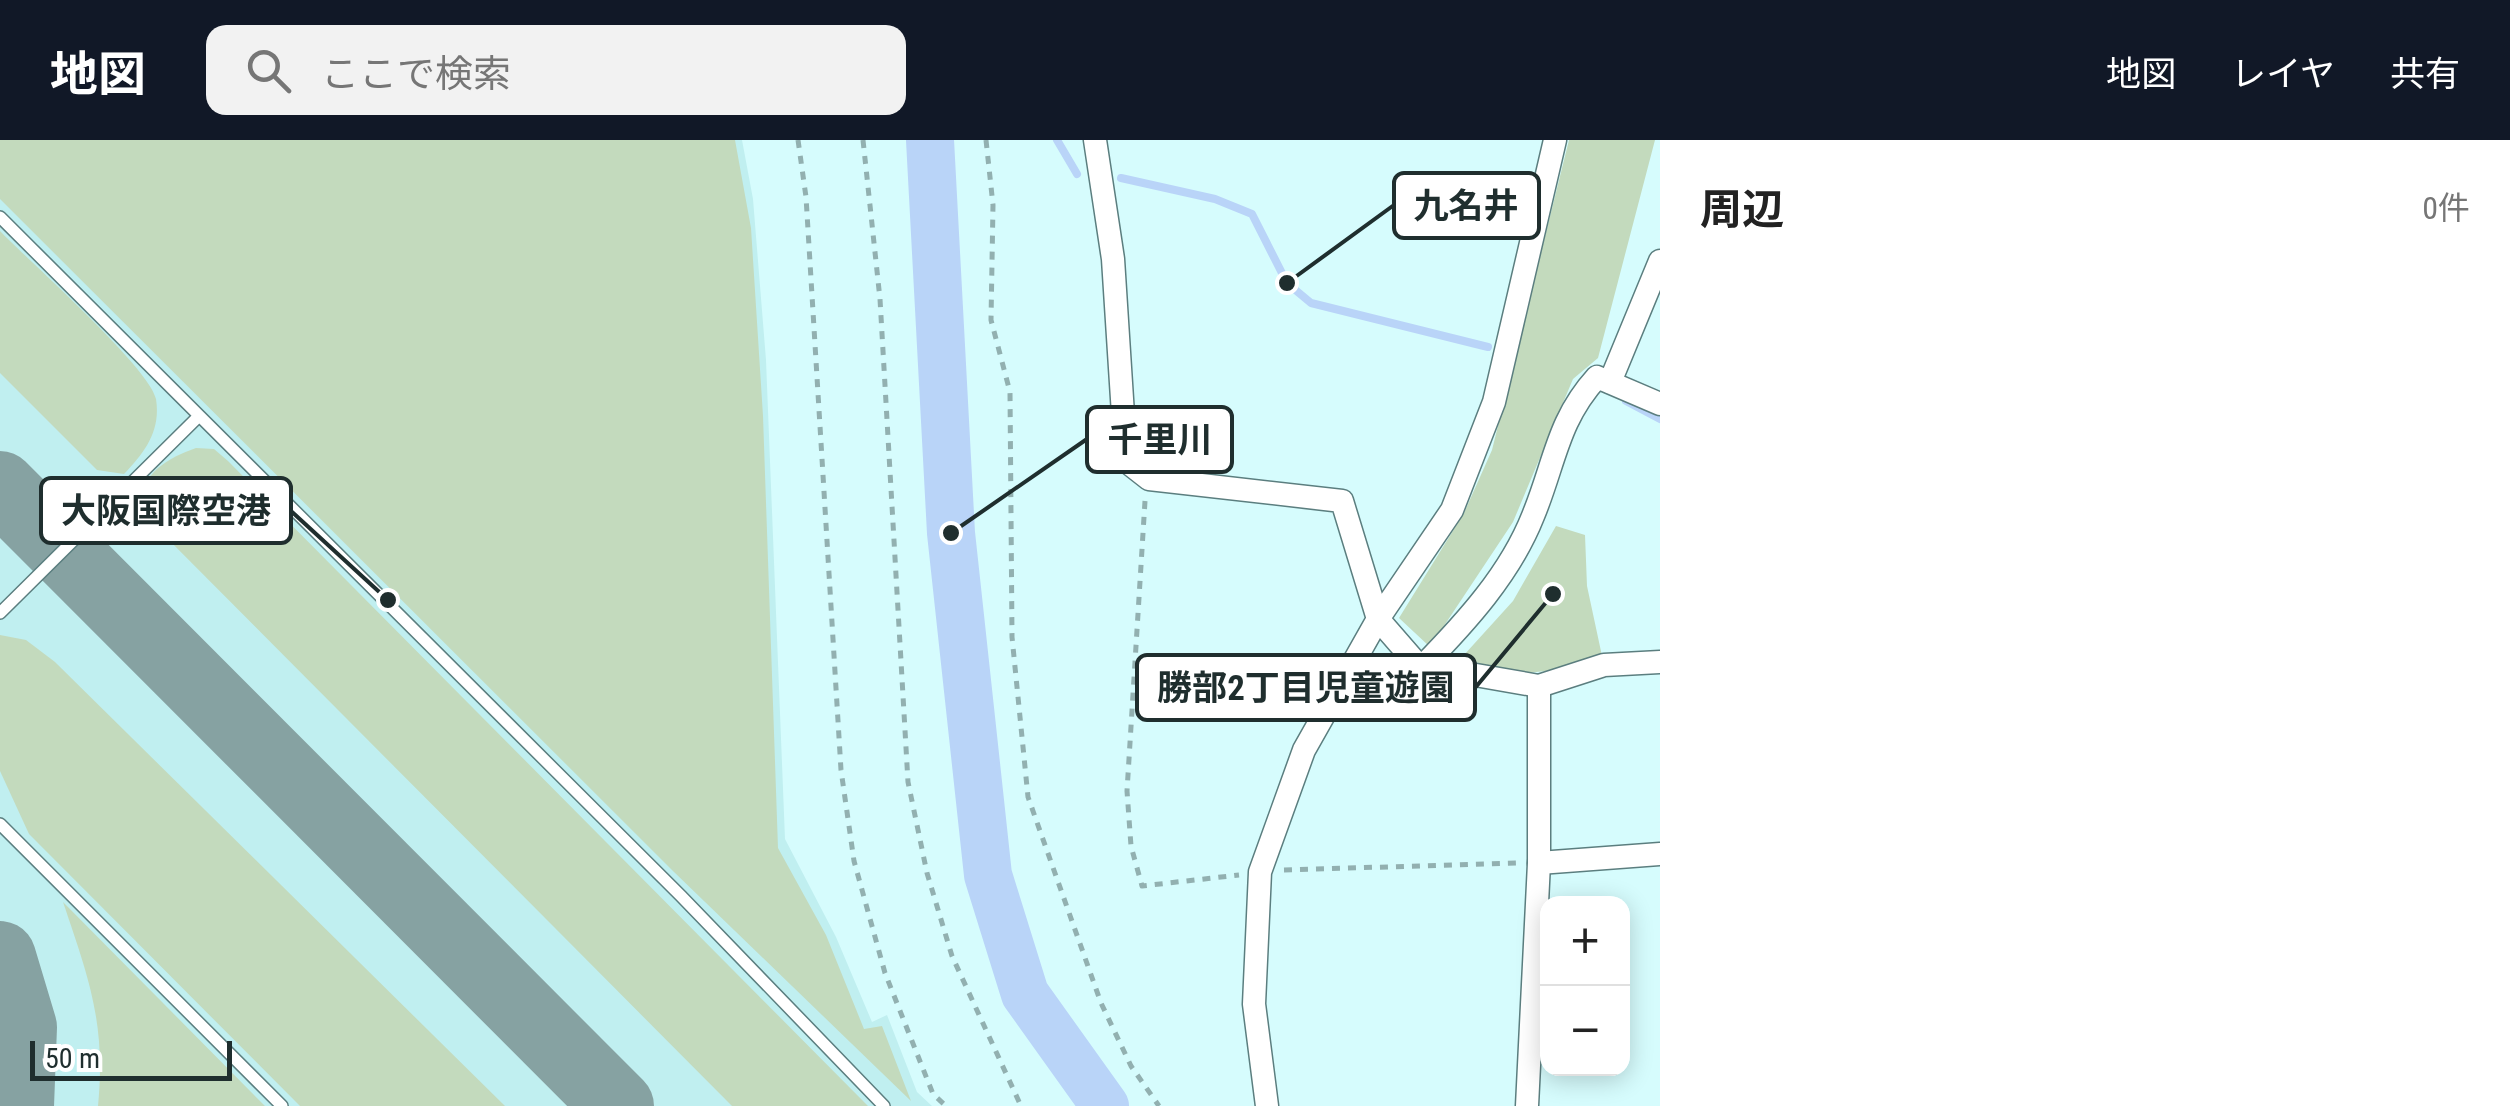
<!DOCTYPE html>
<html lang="ja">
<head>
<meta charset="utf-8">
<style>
	body { margin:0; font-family:"Roboto Condensed","Noto Sans JP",sans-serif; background:#f2f2f2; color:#222 }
	.controls { position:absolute; right:30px; bottom:30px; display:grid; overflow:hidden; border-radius:20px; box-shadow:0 5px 25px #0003 }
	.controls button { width:90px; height:90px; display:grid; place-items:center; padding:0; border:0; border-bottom:2px solid #e0e0e0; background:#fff; color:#222; font:50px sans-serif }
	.scale { position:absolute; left:30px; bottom:25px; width:202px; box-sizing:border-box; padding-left:10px; border:5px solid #1f2e2e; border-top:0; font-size:28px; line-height:35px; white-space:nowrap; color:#1f2e2e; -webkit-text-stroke:8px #fff; paint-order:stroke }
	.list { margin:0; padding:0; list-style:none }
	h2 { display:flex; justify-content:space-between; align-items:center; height:130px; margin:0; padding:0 40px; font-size:42px }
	h2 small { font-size:32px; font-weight:400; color:#767676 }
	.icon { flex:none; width:55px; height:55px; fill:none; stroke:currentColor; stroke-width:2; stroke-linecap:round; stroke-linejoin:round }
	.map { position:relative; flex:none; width:1660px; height:966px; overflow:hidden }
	header { display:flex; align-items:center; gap:60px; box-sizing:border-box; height:140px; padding:0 50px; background:#111827; color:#fff }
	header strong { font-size:48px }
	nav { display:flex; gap:55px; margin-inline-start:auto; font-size:35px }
	.search { width:700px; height:90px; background:#f2f2f2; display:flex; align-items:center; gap:25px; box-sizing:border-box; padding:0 35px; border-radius:20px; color:#767676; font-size:38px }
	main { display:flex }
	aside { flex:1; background:#fff }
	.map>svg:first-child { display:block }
	.built { fill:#c0eff0 }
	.green { fill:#c3dabd }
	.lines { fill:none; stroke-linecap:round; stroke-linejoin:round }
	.stream { stroke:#b9d4f8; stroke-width:8 }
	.river { stroke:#b9d4f8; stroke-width:48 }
	.taxiway { stroke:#86a2a2; stroke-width:72 }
	.lane-casing { stroke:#5b7e7f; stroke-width:14 }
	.street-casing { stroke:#5b7e7f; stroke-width:25 }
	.path { stroke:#92b0b0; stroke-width:5; stroke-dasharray:8 8; stroke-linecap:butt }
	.lane { stroke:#fff; stroke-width:11 }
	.street { stroke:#fff; stroke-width:22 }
	.leader { fill:none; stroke:#1f2e2e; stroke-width:4 }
	.callout-dot { fill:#1f2e2e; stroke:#fff; stroke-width:4 }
	.callout { fill:#fff; stroke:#1f2e2e; stroke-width:4 }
	.callout-label { font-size:35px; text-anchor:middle; font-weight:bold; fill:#1f2e2e }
</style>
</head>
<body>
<header>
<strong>地図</strong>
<div class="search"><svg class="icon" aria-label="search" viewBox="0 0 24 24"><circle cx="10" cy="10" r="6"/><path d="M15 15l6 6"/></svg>ここで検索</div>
<nav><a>地図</a><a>レイヤ</a><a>共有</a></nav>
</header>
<main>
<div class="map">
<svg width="1660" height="966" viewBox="0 0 1660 966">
	<rect width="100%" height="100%" fill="#d6fcfd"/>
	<!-- built -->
	<path class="built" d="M 0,0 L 742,0 L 753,59 L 766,220 L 785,699 L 836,797 L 872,882 L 887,875 L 917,952 L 932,966 L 0,966 Z"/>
	<!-- green -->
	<g class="green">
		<path d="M 0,0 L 735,0 L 751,88 L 763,276 L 778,708 L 826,795 L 864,889 L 882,886 L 911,961 L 674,732 L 0,59 Z"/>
		<path d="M 1569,0 L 1655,0 L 1598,218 L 1573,239 L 1513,382 L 1430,507 L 1399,478 L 1464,373 L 1492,310 Z"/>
		<path d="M 0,91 C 29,121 150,228 156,259 C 161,291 145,312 124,334 L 97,330 L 0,233 Z"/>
		<path d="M 196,308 L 214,309 L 228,321 L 868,966 L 732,966 L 142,373 C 136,336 165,319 196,308 Z"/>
		<path d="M 1556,386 L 1585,395 L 1587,446 L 1602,516 C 1556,532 1508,544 1464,515 L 1513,461 Z"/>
		<path d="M 0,495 L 26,500 L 55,522 L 505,966 L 300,966 L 29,694 L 0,631 Z"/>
		<path d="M 63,762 L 265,966 L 98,966 C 106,883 89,839 63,762 Z"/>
	</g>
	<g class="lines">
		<!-- stream -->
		<g class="stream">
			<path d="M 1057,0 L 1077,34"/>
			<path d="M 1121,38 L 1215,59 L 1252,74 L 1287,143 L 1311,163 L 1488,207"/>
			<path d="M 1626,261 L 1660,279"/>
		</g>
		<!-- river -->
		<path class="river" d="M 930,0 L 951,393 L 988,735 L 1025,854 L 1105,966"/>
		<!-- taxiway -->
		<g class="taxiway">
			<path d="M 0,347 L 618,966"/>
			<path d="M 0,817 L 21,887 L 18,966"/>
		</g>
		<!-- lane casing -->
		<g class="lane-casing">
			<g id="lane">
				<path d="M 0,77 L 681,756 L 884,966"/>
				<path d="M 0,473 L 198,277"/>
				<path d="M 0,684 L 282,966"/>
			</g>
		</g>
		<!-- street casing -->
		<g class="street-casing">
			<g id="street">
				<path d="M 1095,0 L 1113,119 L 1126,321 L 1149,339 L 1342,361 L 1378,479 L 1304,610 L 1260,732 L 1254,864 L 1267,966"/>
				<path d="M 1555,0 L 1494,262 L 1452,370 L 1378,479 L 1418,525 L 1539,546 L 1604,525 L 1660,522"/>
				<path d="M 1610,242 L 1660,121"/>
				<path d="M 1423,526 C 1466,482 1510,434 1533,376 C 1555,323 1557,281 1597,237 L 1660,264"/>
				<path d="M 1539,723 L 1660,714"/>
				<path d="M 1527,966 L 1539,723 L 1539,546"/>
			</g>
		</g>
		<!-- path -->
		<g class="path">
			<path d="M 798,0 L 806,57 L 841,630 L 854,721 L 885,833 L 933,954 L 946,966"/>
			<path d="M 863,0 L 880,159 L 908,642 L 927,733 L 952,816 L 1021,966"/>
			<path d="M 986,0 L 993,65 L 991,180 L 1010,252 L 1012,497 L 1028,657 L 1101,863 L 1131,926 L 1159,966"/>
			<path d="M 1145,361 L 1127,651 L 1131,706 L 1142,746 L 1239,735"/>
			<path d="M 1284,730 L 1518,723"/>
		</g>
		<!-- lane -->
		<use href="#lane" class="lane"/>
		<!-- street -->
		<use href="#street" class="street"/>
	</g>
	<!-- callouts -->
	<path class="leader" d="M1287 143L1394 65M951 393L1087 299M388 460L291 371M1553 454L1475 548"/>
	<g class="callout-dot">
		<circle cx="1287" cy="143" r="10"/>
		<circle cx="951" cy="393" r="10"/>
		<circle cx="388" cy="460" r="10"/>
		<circle cx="1553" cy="454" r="10"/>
	</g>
	<g class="callout">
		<rect x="1394" y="33" width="145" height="65" rx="10"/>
		<rect x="1087" y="267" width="145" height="65" rx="10"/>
		<rect x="41" y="338" width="250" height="65" rx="10"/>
		<rect x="1137" y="515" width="338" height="65" rx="10"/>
	</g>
	<g class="callout-label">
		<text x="1466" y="78">九名井</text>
		<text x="1160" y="312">千里川</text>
		<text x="166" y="383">大阪国際空港</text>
		<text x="1306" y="560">勝部2丁目児童遊園</text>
	</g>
</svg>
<div class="controls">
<button>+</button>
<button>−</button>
</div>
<div class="scale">50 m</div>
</div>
<aside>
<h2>周辺<small>0件</small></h2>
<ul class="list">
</ul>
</aside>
</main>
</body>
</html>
